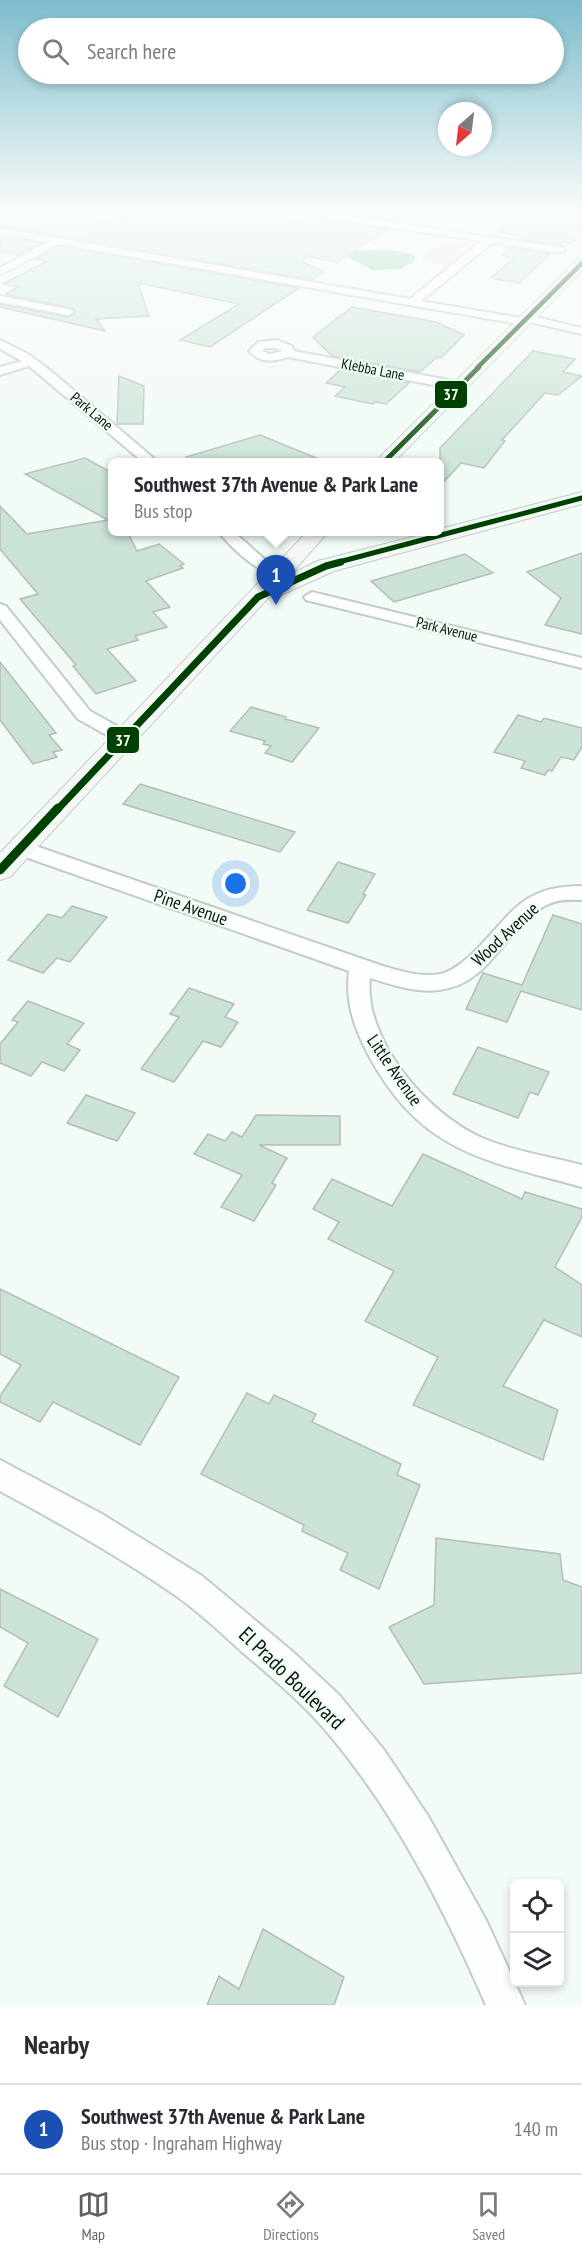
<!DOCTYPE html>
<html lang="en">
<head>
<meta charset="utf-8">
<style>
	body { margin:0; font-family:"PT Sans Narrow",sans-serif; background:#f2f2f3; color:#2b2b33 }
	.controls { position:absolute; right:18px; bottom:18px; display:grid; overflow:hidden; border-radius:9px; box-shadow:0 3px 9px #0003 }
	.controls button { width:54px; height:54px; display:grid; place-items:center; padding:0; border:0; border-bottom:2px solid #e1e1e2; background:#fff; color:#2b2b33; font:30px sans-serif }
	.compass { position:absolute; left:438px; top:102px; width:54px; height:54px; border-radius:50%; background:#fff; box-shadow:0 3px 9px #0003; rotate:208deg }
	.you { position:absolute; left:236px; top:884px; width:21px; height:21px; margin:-15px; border:4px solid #fff; border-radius:50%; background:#1a73e8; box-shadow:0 0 0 9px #1a73e833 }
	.badge { display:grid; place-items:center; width:39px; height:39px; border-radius:50%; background:#5d6460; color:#fff; font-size:20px; font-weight:700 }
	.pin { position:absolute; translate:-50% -50px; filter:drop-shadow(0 2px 3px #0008) }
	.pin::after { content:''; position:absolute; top:32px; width:21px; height:18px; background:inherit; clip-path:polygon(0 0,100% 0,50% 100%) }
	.popup { position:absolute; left:108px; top:458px; width:336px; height:78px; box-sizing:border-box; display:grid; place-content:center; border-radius:9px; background:#fff; filter:drop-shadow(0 2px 4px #0005); font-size:20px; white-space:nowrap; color:#7c7c81 }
	.popup b { font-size:22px; color:#2b2b33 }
	.popup::after { content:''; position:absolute; left:50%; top:100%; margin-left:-12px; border:12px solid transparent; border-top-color:#fff }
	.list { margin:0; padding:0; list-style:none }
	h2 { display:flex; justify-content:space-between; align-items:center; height:78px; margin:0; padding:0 24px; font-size:26px }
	h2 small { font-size:20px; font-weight:400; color:#7c7c81 }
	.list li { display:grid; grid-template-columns:39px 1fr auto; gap:18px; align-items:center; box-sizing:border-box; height:90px; padding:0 24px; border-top:2px solid #e1e1e2 }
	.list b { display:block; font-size:22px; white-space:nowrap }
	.list p { margin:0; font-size:20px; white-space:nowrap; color:#7c7c81 }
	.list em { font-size:20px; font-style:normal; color:#7c7c81 }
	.icon { flex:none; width:33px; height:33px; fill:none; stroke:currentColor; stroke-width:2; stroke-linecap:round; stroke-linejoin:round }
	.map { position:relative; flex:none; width:582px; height:2005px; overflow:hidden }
	.search { position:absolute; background:#fff; box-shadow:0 3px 9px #0003; left:18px; right:18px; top:18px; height:66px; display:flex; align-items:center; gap:15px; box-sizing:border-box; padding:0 21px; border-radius:33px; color:#7c7c81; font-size:22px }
	.sheet { height:168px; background:#fff }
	nav { display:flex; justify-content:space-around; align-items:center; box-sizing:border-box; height:84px; border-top:2px solid #e1e1e2; background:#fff; font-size:16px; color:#7c7c81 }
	nav a { display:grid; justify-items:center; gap:3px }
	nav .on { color:#5d6460 }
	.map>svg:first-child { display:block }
	.green { fill:#f7dce9 }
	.water { fill:#7dc9a1 }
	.building { fill:#cae3d5; stroke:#b6bcb8; stroke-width:1.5 }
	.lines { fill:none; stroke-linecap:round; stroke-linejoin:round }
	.street-casing { stroke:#c4ccc7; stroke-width:4 }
	.secondary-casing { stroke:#c4ccc7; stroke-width:2 }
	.street { fill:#fdfefe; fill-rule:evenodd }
	.secondary { fill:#f6f6f6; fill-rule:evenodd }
	.bus-1-far3-casing { stroke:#eefff4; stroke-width:7 }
	.bus-1-far2-casing { stroke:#eefff4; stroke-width:8 }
	.bus-1-far1-casing { stroke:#eefff4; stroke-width:10 }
	.bus-1-casing { stroke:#eefff4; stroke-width:14 }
	.bus-1-far3 { stroke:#004000; stroke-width:4.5 }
	.bus-1-far2 { stroke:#004000; stroke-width:5 }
	.bus-1-far1 { stroke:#004000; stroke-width:7 }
	.bus-1 { stroke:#004000; stroke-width:9 }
	.labels { text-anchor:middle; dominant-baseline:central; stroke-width:4.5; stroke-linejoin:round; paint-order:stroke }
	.far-street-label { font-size:15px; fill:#0d130f; stroke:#eefff4 }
	.street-label { font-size:18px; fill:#0d130f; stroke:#eefff4 }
	.near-street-label { font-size:21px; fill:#0d130f; stroke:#eefff4 }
	.line-badge { stroke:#eefff4; stroke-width:2 }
	.badge-label { font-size:16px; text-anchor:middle; font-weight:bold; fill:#fff }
</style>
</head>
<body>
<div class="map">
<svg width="582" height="2005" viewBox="0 0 582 2005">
	<rect width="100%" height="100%" fill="#f2fbf5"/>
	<!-- green -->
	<path class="green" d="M 444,241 L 471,246 L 447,266 L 423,262 L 421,259 Z"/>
	<!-- water -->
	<path class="water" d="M 82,213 C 173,213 262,239 353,250 C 374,252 394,246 415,256 L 415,261 L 400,269 L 372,270 L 346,256 Z"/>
	<!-- building -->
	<g class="building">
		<path d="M 0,213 L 48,213 L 121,225 L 122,213 L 237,213 L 321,226 L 322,220 L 387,229 L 338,262 L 305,256 L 303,262 L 324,272 L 312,280 L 0,226 Z"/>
		<path d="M 341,213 L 411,213 L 399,221 Z"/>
		<path d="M 521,213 L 582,213 L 582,232 L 571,243 L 562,242 L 559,245 L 519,239 L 522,236 L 498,232 Z"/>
		<path d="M 0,236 L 41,243 L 18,255 L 0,252 Z"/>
		<path d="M 59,246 L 299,288 L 210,347 L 180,340 L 239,304 L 138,283 L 149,316 L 96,319 L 105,331 L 0,307 L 0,304 L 68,317 L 75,314 L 75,310 L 68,307 L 5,295 L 18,287 L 3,284 L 47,261 L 36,259 Z"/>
		<path d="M 509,248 L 550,254 L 520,283 L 491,278 L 513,258 L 503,256 Z"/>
		<path d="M 352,307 L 436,322 L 464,335 L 441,358 L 437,357 L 420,372 L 332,356 L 313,337 Z"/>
		<path d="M 533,351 L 575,359 L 563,372 L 582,376 L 558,395 L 545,393 L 502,440 L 505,441 L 484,468 L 461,463 L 440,486 L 440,448 Z"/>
		<path d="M 341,369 L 409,383 L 386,404 L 375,402 L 373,404 L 335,396 L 345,387 L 326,383 Z"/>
		<path d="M 119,376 L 144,386 L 143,424 L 117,424 Z"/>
		<path d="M 260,435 L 326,462 L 187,462 L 186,457 Z"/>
		<path d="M 85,458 L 112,473 L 112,531 L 127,531 L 137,551 L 159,544 L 184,564 L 180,566 L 183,568 L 146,581 L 170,607 L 153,612 L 167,627 L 135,636 L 138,640 L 107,649 L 136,681 L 96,694 L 73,666 L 76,665 L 20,599 L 38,594 L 0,549 L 0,506 L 27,534 L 108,520 L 25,474 Z"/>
		<path d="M 582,553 L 582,634 L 545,625 L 561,598 L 527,572 Z"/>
		<path d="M 465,554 L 493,573 L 394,602 L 371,581 Z"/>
		<path d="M 0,662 L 56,733 L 49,735 L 62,750 L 53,752 L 57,757 L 33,764 L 0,720 Z"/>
		<path d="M 251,707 L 286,717 L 285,719 L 319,728 L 292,762 L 265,753 L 271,746 L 263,744 L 265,741 L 230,731 Z"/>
		<path d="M 518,715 L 541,722 L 544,718 L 582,728 L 582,747 L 574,760 L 561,757 L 552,771 L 548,770 L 545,775 L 521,768 L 525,761 L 494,752 Z"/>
		<path d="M 140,784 L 295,832 L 280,852 L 123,804 Z"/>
		<path d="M 338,862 L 375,874 L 363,894 L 366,895 L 348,923 L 307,910 Z"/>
		<path d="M 72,906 L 107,917 L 70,962 L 57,958 L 43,973 L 8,960 L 48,914 L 62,918 Z"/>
		<path d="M 553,915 L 582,924 L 582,1010 L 521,991 L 507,1022 L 466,1009 L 483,973 L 522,985 Z"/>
		<path d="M 189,988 L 234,1004 L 225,1017 L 238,1022 L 221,1047 L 203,1041 L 174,1082 L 141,1069 L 179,1017 L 170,1014 Z"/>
		<path d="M 28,1001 L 84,1023 L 67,1044 L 80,1050 L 64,1071 L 42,1062 L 31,1076 L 0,1063 L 0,1044 L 18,1022 L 12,1020 Z"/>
		<path d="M 478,1047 L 549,1072 L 538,1095 L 530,1092 L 518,1118 L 453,1094 Z"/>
		<path d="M 86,1095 L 135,1113 L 117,1141 L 67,1123 Z"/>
		<path d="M 256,1115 L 340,1116 L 340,1145 L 259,1145 L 287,1158 L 272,1183 L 276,1185 L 254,1221 L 221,1207 L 242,1175 L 194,1154 L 208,1134 L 225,1141 L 232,1132 L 242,1137 Z"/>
		<path d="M 423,1154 L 522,1199 L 525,1192 L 582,1209 L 582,1217 L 555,1267 L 582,1285 L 582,1337 L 544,1320 L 503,1386 L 558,1410 L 543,1460 L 413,1405 L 438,1357 L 365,1321 L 394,1271 L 328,1239 L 339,1222 L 313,1209 L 332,1179 L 392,1206 Z"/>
		<path d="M 0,1289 L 179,1377 L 140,1445 L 53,1402 L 40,1422 L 0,1402 L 0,1396 L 21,1365 L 0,1354 Z"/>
		<path d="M 247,1393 L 269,1404 L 274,1395 L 316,1414 L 312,1422 L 401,1464 L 397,1475 L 420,1485 L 379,1589 L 340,1570 L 348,1553 L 302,1531 L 304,1525 L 201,1474 Z"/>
		<path d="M 436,1538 L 560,1554 L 563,1580 L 582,1587 L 582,1673 L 424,1684 L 389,1627 L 434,1605 Z"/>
		<path d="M 0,1589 L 98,1639 L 58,1717 L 4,1686 L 28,1643 L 0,1627 Z"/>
		<path d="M 263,1929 L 344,1977 L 334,2005 L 207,2005 L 219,1976 L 239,1989 Z"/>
	</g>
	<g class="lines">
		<!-- street casing -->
		<g class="street-casing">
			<g id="street">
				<path d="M 308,213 L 329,213 L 564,248 L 565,250 L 560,253 L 492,243 L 421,301 L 521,318 L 527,315 L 582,328 L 582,334 L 530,322 L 524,325 L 59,244 L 0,275 L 0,268 L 48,242 L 0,234 L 0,228 L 410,299 L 481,241 L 313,216 Z"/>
				<path d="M 0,296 L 68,309 L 74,312 L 68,315 L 0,302 Z"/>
				<path d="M 0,340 L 28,354 L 51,371 L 158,462 L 143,462 L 29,366 L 0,375 L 0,367 L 22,361 L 0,349 Z"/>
				<path d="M 277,340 L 292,346 L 294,351 L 459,382 L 465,386 L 459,390 L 288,357 C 274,362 259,363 249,351 L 258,342 ZM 265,348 L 275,348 L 282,351 L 270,354 L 262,351 Z"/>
				<path d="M 219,532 L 234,532 L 263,558 L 287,573 L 284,576 C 266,581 229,546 219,532 Z"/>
				<path d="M 312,592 L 582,658 L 582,668 L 306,600 L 304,597 Z"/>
				<path d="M 0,604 L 6,606 L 90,711 L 131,734 L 134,738 L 131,742 L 119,742 L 78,719 L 0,620 Z"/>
				<path d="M 21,841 L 377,964 C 396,970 419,978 440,974 C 451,972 462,963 471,955 C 511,917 518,886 582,886 L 582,900 C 573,900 563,899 554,902 C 507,917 496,984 439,990 C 416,993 392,985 370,978 C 363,1039 427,1113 480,1137 C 512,1151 548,1156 582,1165 L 582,1187 C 484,1160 421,1153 368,1054 C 354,1027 345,1002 349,971 L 14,853 L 11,848 L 14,843 Z"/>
				<path d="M 0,1460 L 102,1514 L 202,1576 L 293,1652 L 339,1695 L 384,1750 L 428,1816 L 486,1920 L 525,2005 L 486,2005 C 444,1909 395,1812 327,1732 C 303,1704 275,1680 248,1657 C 225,1637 204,1616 179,1598 C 122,1558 61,1524 0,1491 Z"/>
			</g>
		</g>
		<!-- secondary casing -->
		<g class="secondary-casing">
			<g id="secondary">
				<path d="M 582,259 L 582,271 L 394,462 L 375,462 L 577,260 Z"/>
				<path d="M 582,492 L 582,504 L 334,571 L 281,595 L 270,596 L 10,877 L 0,880 L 0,853 L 307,532 L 328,532 L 291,574 L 318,561 L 432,532 L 440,532 L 440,529 Z"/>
			</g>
		</g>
		<!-- street -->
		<use href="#street" class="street"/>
		<!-- secondary -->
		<use href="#secondary" class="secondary"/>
		<!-- bus-1-far3 casing -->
		<g class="bus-1-far3-casing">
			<path id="bus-1-far3" d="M 477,368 L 582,263"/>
		</g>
		<!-- bus-1-far2 casing -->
		<g class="bus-1-far2-casing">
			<g id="bus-1-far2">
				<path d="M 384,462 L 479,367"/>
				<path d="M 335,563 L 582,498"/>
			</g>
		</g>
		<!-- bus-1-far1 casing -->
		<g class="bus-1-far1-casing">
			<path id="bus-1-far1" d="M 57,810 L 258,597 L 326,566 L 341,562"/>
		</g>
		<!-- bus-1 casing -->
		<g class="bus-1-casing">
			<path id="bus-1" d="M 0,870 L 58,808"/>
		</g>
		<!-- bus-1-far3 -->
		<use href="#bus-1-far3" class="bus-1-far3"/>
		<!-- bus-1-far2 -->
		<use href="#bus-1-far2" class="bus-1-far2"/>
		<!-- bus-1-far1 -->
		<use href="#bus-1-far1" class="bus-1-far1"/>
		<!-- bus-1 -->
		<use href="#bus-1" class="bus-1"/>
	</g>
	<!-- sky -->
	<linearGradient id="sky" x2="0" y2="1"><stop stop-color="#7dbccc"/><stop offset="0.43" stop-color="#f9fdfa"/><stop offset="1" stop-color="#f9fdfa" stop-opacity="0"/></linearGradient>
	<rect width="582" height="493" fill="url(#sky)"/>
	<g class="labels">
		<!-- far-street labels -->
		<g class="far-street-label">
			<text transform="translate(373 369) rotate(11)">Klebba Lane</text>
			<text transform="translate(92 411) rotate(40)">Park Lane</text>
			<text transform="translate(447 629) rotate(14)">Park Avenue</text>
		</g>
		<!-- street labels -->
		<g class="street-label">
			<text transform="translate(191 907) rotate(19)">Pine Avenue</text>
			<text transform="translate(505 934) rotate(-43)">Wood Avenue</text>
			<text transform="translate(395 1070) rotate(55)">Little Avenue</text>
		</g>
		<!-- near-street labels -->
		<g class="near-street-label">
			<text transform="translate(292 1678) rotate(44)">El Prado Boulevard</text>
		</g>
	</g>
	<g class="line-badge">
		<rect x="434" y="380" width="34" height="29" rx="6" fill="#004000"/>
		<rect x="106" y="726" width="34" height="28" rx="6" fill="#004000"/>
	</g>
	<g class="badge-label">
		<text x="451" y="400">37</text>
		<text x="123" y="746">37</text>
	</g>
</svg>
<div class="controls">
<button><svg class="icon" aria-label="locate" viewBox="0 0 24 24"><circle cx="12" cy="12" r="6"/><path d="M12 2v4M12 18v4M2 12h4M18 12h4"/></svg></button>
<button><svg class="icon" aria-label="layers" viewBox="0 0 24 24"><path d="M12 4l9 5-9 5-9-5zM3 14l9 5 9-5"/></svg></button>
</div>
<svg class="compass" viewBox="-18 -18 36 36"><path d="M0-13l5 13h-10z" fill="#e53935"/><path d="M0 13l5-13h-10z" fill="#7c7c81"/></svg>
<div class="you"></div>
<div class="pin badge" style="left:276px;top:605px;background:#1a4fb4">1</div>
<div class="popup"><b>Southwest 37th Avenue &amp; Park Lane</b>Bus stop</div>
<div class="search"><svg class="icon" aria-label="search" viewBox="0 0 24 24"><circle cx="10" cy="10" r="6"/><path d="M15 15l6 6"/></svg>Search here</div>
</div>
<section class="sheet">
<h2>Nearby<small></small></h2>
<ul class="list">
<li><span class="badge" style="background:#1a4fb4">1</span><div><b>Southwest 37th Avenue &amp; Park Lane</b><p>Bus stop · Ingraham Highway</p></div><em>140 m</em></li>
</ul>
</section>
<nav>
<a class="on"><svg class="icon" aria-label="map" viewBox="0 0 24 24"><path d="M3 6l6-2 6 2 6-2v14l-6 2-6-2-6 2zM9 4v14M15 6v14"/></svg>Map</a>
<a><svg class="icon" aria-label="directions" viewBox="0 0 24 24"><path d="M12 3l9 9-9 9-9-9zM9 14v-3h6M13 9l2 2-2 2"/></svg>Directions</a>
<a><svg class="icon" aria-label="saved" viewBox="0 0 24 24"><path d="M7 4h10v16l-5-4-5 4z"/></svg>Saved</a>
</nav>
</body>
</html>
